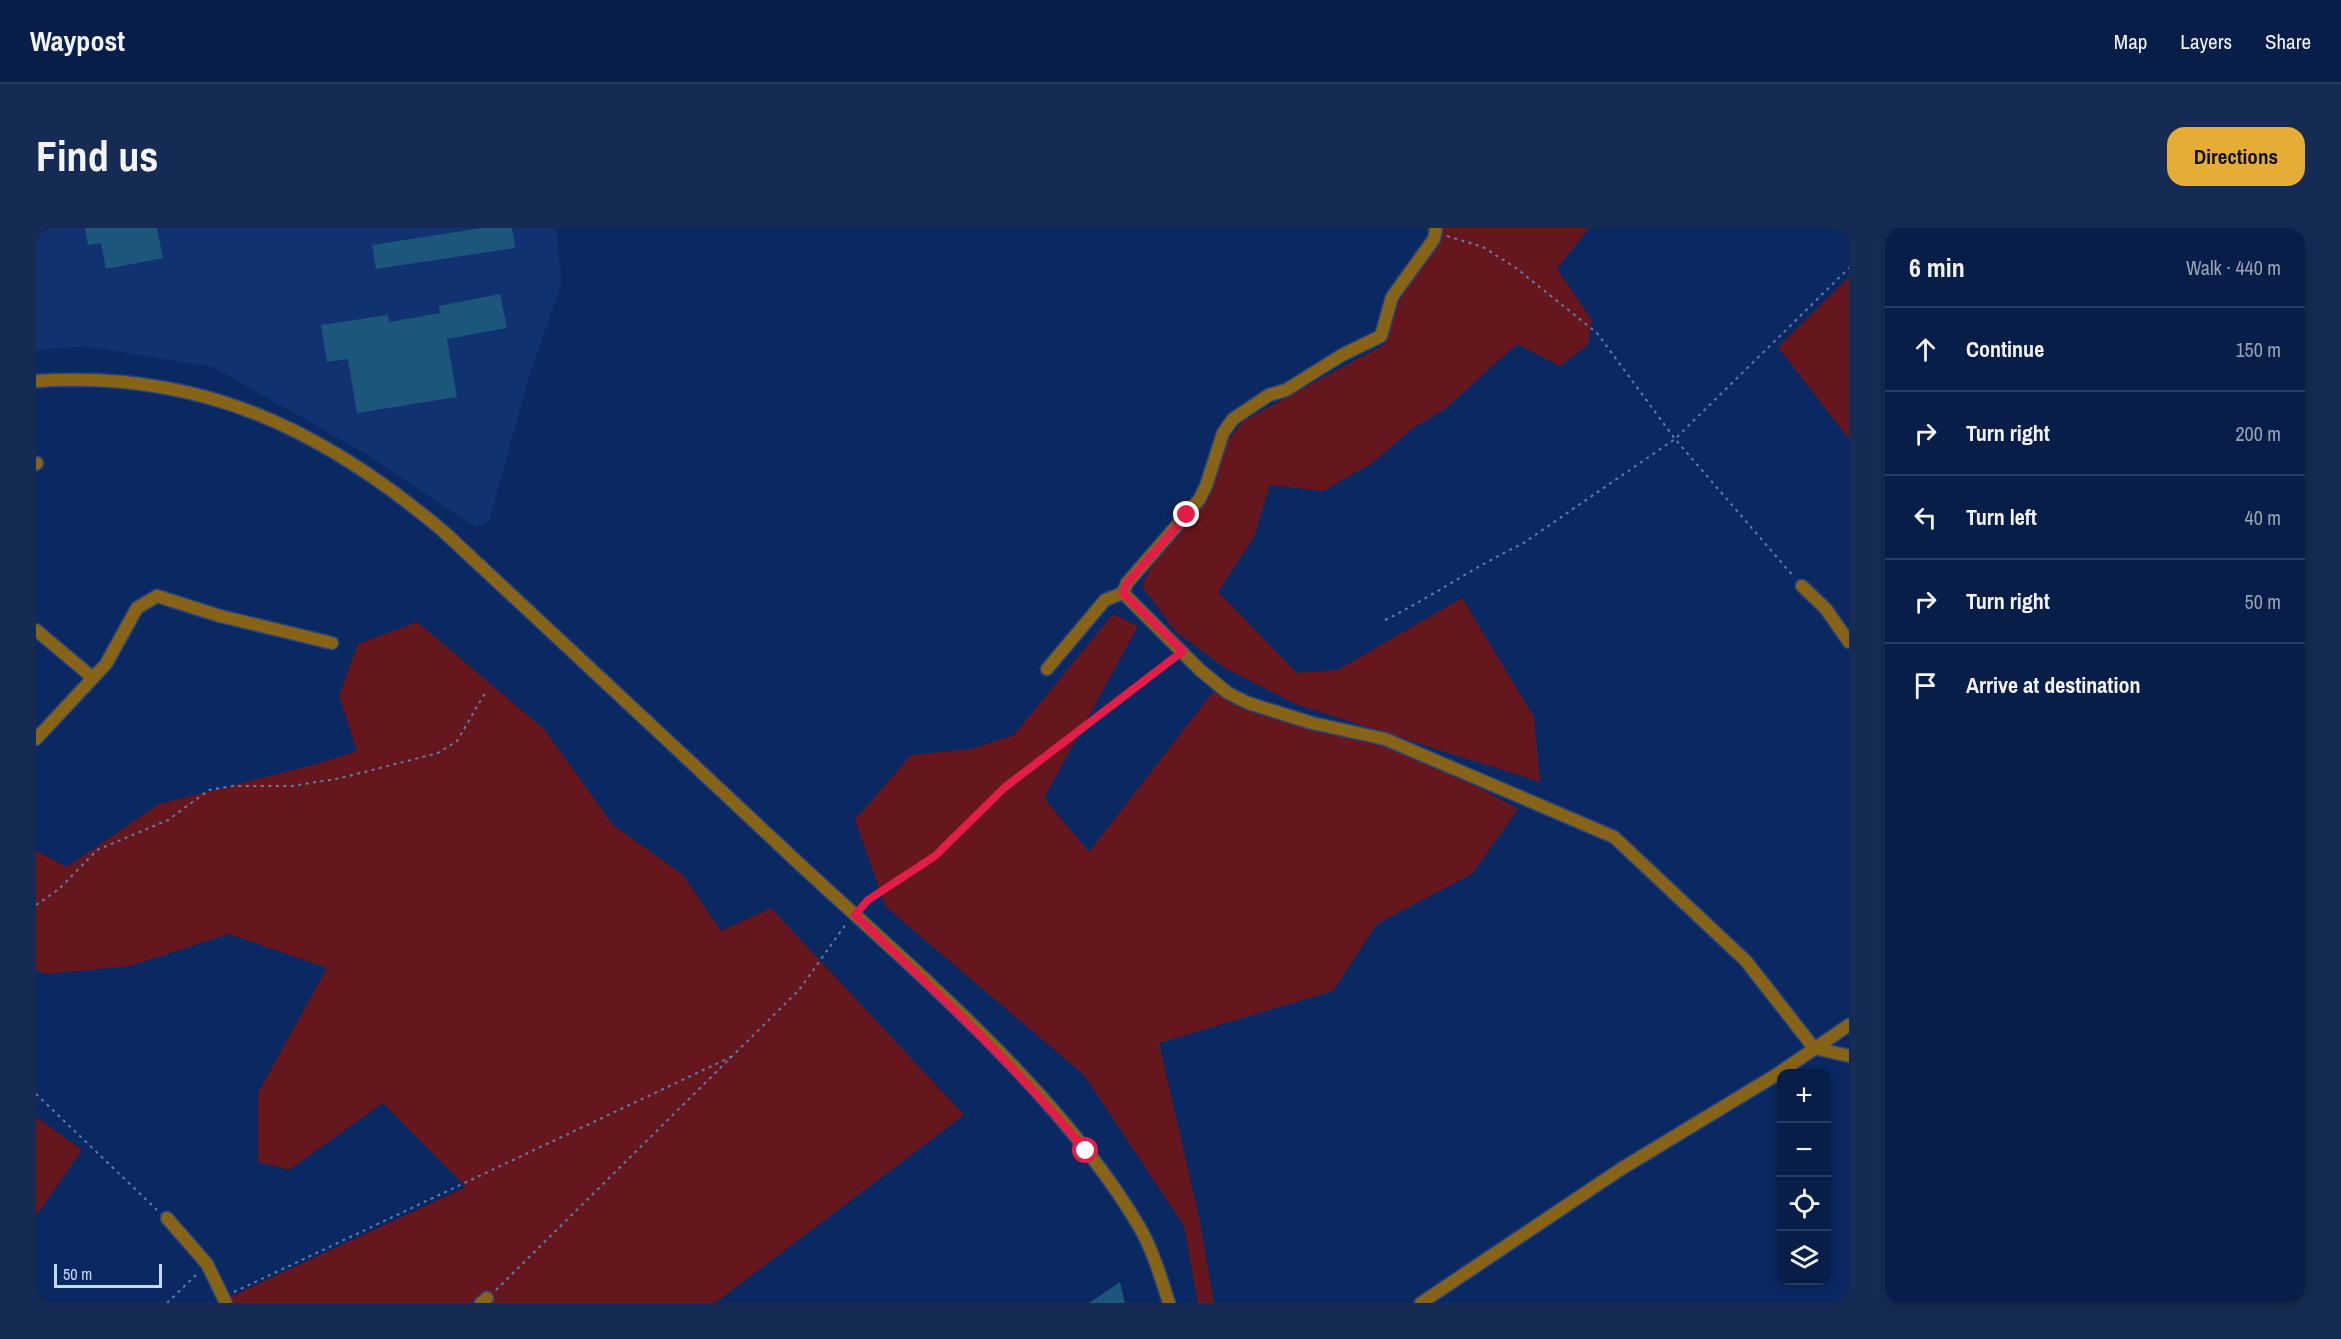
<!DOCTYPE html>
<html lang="en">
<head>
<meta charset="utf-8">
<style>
	body { margin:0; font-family:"Archivo Narrow",sans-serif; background:#162b53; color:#f1f3f6 }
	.controls { position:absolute; right:18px; bottom:18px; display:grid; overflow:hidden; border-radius:12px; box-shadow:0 3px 9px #0003 }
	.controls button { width:54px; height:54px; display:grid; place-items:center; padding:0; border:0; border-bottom:2px solid #293c61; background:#081e49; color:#f1f3f6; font:30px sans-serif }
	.scale { position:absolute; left:18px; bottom:15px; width:108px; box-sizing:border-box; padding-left:6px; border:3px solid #c5d9fd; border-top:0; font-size:16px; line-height:21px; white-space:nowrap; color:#c5d9fd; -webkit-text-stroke:4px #0a2861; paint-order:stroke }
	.stop { position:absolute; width:18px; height:18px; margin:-14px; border:4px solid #e11d48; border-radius:50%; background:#fff }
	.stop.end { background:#e11d48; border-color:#fff; box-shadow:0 2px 6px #0008 }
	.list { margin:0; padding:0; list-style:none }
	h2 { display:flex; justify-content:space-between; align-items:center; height:78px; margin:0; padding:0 24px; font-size:26px }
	h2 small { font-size:20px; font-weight:400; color:#98a2b4 }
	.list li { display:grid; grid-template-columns:39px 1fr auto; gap:18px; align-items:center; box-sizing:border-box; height:84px; padding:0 24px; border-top:2px solid #293c61 }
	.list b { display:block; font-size:22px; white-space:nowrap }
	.list em { font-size:20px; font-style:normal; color:#98a2b4 }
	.icon { flex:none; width:33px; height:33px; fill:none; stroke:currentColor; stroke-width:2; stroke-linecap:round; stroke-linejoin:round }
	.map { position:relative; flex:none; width:1813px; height:1075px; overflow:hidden; border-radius:18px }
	header { display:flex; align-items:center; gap:36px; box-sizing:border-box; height:84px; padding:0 30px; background:#081e49; border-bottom:2px solid #293c61 }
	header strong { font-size:28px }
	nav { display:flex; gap:33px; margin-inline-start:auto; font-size:21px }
	.intro { display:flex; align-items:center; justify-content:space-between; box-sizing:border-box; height:144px; padding:0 36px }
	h1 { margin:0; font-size:42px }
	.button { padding:15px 27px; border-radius:18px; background:#e5ad36; color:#111; font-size:21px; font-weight:700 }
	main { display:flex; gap:36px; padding:0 36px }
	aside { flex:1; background:#081e49; border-radius:18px; box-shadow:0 3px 9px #0003 }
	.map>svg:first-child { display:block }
	.built { fill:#103271 }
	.green { fill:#66171d }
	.building { fill:#1c567b }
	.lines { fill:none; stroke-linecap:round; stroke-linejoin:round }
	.minor-casing { stroke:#28447a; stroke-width:15 }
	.tertiary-casing { stroke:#28447a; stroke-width:15 }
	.path { stroke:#637cab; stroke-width:2; stroke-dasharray:3 4.5; stroke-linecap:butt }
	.minor { stroke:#866316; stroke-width:12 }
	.tertiary { stroke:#866316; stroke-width:12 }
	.route { stroke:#e11d48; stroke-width:8 }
</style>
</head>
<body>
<header>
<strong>Waypost</strong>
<nav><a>Map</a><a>Layers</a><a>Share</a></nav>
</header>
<div class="intro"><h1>Find us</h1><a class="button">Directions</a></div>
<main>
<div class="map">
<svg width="1813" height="1075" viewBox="0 0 1813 1075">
	<rect width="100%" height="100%" fill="#0a2861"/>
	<!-- built -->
	<path class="built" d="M 0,0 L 520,0 L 526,55 L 494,146 L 453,293 L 440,300 L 332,227 L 177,139 L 49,118 L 0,122 Z"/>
	<!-- green -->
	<g class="green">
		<path d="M 1406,0 L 1553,0 L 1521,41 L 1556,92 L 1552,117 L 1524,138 L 1481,116 L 1409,181 L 1377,200 L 1335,236 L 1287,263 L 1234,257 L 1218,309 L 1182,364 L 1261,445 L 1302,442 L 1426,370 L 1498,489 L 1504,554 L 1262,477 L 1189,440 L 1139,403 L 1106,358 L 1120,329 L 1171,271 L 1189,216 L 1207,193 L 1349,116 L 1364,71 L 1403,14 Z"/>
		<path d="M 1813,49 L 1813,211 L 1742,119 Z"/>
		<path d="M 1077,386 L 1102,398 L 1008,570 L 1053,624 L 1177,464 L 1220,485 L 1287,505 L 1353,519 L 1444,560 L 1482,581 L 1436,646 L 1341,696 L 1297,763 L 1123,815 L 1163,989 L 1178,1075 L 1162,1075 L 1148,998 L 1048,847 L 850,679 L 819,592 L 875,527 L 935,521 L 978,507 Z"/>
		<path d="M 381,394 L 508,501 L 577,597 L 647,647 L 685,703 L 735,680 L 928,887 L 679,1075 L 196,1075 L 194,1069 L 430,959 L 347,875 L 253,942 L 222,934 L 222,865 L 291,740 L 193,706 L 94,738 L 9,746 L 0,742 L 0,623 L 31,639 L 123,576 L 274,538 L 321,523 L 303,468 L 322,416 Z"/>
		<path d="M 0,889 L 46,922 L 0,988 Z"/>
	</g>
	<!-- building -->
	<g class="building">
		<path d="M 49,0 L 121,0 L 127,30 L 70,41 L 65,15 L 52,17 Z"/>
		<path d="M 446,0 L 476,0 L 479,20 L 340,41 L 336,17 Z"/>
		<path d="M 464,66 L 471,100 L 411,111 L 421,169 L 321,185 L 312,131 L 291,134 L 285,97 L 352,87 L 353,94 L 404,85 L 403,78 Z"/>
		<path d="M 1084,1054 L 1089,1075 L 1053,1075 Z"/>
	</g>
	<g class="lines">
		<!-- minor casing -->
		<g class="minor-casing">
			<g id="minor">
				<path d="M 0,236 L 1,235"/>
				<path d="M 1766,358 L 1790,381 L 1813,414"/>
				<path d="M 1087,365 L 1091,355 L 1163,272 L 1170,258 L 1187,205 L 1197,191 L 1233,167 L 1250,162 L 1306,127 L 1345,108 L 1356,69 L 1398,11 L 1400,0"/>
				<path d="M 0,402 L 57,450"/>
				<path d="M 1011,441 L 1069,372 L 1087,365 L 1164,442 L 1192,465 L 1212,475 L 1276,495 L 1349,511 L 1578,609 L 1710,733 L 1778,820 L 1813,828"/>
				<path d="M 0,511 L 70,436 L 101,380 L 121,368 L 184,388 L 296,415"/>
				<path d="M 131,990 L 171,1036 L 190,1075"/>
				<path d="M 445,1075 L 451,1070"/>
				<path d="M 1385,1075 L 1585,941 L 1740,847 L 1813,797"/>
			</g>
		</g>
		<!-- tertiary casing -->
		<g class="tertiary-casing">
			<path id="tertiary" d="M 0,153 C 163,142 285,200 407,303 C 523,411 640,520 756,629 C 873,738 1023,862 1104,1000 C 1117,1023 1125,1050 1133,1075"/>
		</g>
		<!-- path -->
		<g class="path">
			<path d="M 1411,8 L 1447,19 L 1480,40 L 1561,105 L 1639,211 L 1758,349"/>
			<path d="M 1349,392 C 1396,369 1439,338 1486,316 L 1639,211 L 1813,40"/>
			<path d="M 0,677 L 23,661 L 61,622 L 132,592 L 173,562 L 197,558 L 256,558 L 305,550 L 402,525 L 421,513 L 449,465"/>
			<path d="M 828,677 L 899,628 L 968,560 L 1135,432"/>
			<path d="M 0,866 L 121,982"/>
			<path d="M 460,1062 L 763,762 L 810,696"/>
			<path d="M 198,1064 L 697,828"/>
			<path d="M 131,1075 L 161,1046"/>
		</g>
		<!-- minor -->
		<use href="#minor" class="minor"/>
		<!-- tertiary -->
		<use href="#tertiary" class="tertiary"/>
	</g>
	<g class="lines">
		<!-- route -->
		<path class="route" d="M 1050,923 C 979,837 899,763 819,687 L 832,672 L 899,628 L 968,560 L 1147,423 L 1087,365 L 1091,355 L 1151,287"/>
	</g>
</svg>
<div class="controls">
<button>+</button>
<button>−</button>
<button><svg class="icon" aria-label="locate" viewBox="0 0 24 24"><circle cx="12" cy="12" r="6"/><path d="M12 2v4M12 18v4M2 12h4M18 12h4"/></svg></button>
<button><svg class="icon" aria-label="layers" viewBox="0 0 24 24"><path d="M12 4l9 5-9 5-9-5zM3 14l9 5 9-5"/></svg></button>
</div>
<div class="scale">50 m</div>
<div class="stop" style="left:1050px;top:923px"></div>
<div class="stop end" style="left:1151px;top:287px"></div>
</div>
<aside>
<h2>6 min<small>Walk · 440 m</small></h2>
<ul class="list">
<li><svg class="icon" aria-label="ahead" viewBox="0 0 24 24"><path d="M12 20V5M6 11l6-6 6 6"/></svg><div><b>Continue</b></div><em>150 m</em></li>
<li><svg class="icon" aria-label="right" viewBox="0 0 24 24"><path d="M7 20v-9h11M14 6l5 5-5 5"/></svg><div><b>Turn right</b></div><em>200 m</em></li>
<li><svg class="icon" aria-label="left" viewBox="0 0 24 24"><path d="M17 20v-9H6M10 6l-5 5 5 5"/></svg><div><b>Turn left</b></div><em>40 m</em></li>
<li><svg class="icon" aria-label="right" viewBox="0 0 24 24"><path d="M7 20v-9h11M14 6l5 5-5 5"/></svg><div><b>Turn right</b></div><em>50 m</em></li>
<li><svg class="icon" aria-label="arrive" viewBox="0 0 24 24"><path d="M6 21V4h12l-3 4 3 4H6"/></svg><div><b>Arrive at destination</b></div></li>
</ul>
</aside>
</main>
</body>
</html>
